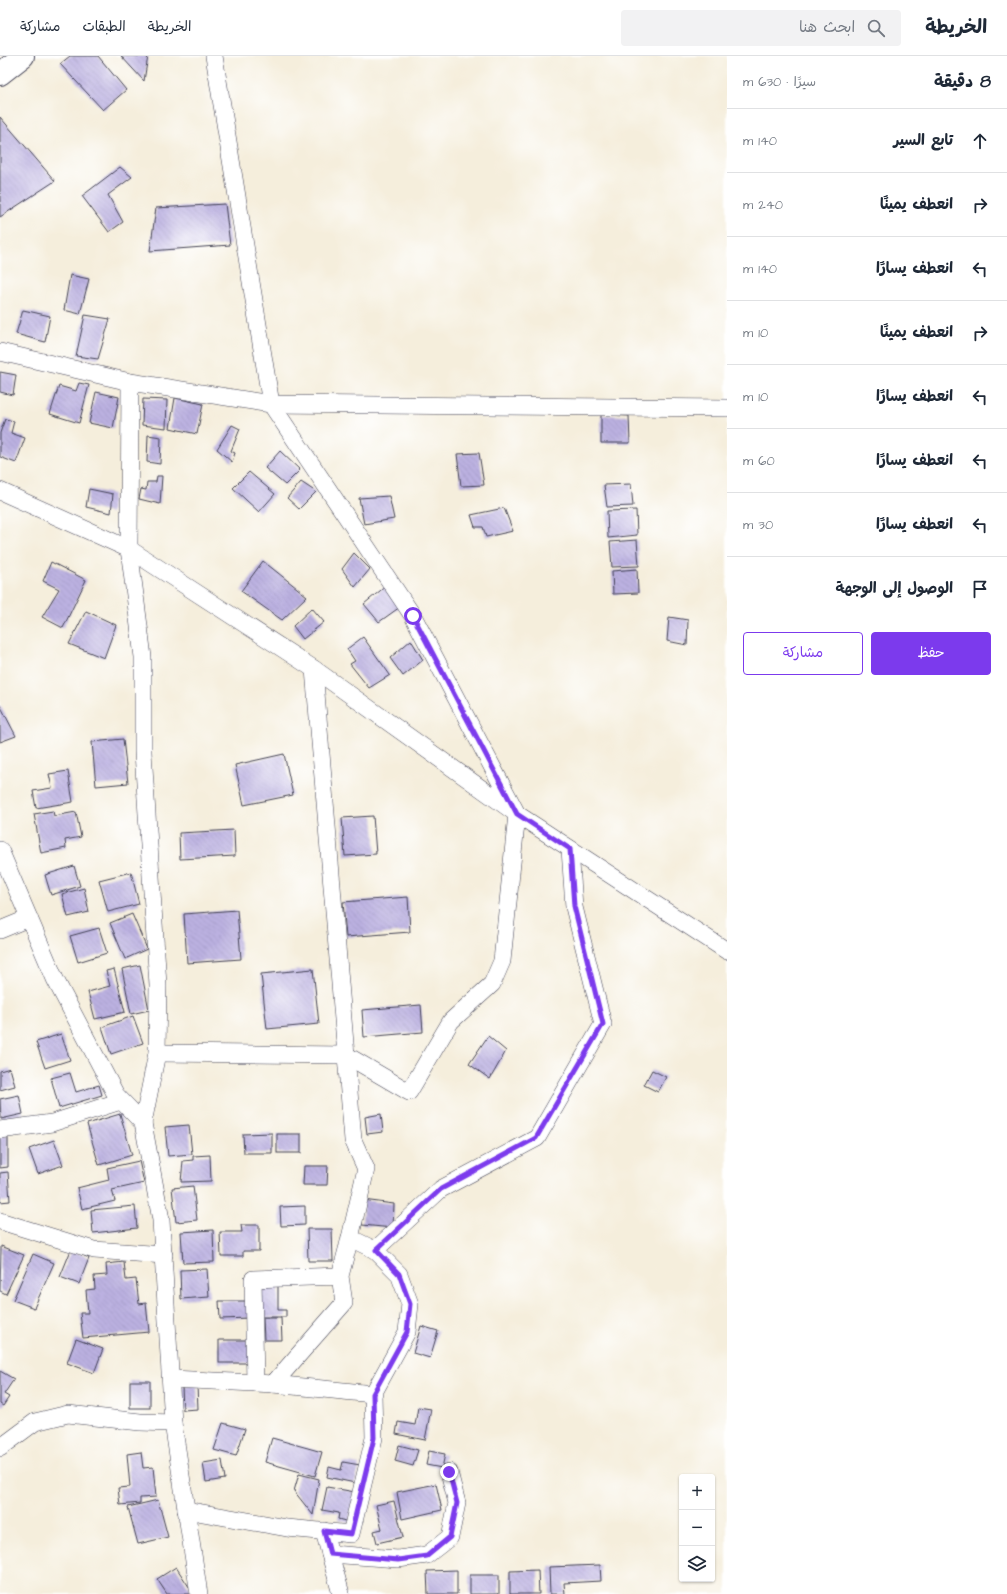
<!DOCTYPE html>
<html lang="ar">
<head>
<meta charset="utf-8">
<style>
	body { margin:0; font-family:"Architects Daughter","Playpen Sans Arabic",sans-serif; background:#f2f2f3; color:#1f2937; direction:rtl }
	.controls { position:absolute; right:12px; bottom:12px; display:grid; overflow:hidden; border-radius:4px; box-shadow:0 1px 3px #0004 }
	.controls button { width:36px; height:36px; display:grid; place-items:center; padding:0; border:0; border-bottom:1px solid #e0e1e3; background:#fff; color:#1f2937; font:20px sans-serif }
	.stop { position:absolute; width:12px; height:12px; margin:-9px; border:3px solid #7c3aed; border-radius:50%; background:#fff }
	.stop.end { background:#7c3aed; border-color:#fff; box-shadow:0 1px 4px #0008 }
	.list { margin:0; padding:0; list-style:none }
	h2 { display:flex; justify-content:space-between; align-items:center; height:52px; margin:0; padding:0 16px; font-size:17px }
	h2 small { font-size:13px; font-weight:400; color:#747a83 }
	.list li { display:grid; grid-template-columns:26px 1fr auto; gap:12px; align-items:center; box-sizing:border-box; height:64px; padding:0 16px; border-top:1px solid #e0e1e3 }
	.list b { display:block; font-size:15px; white-space:nowrap }
	.list em { font-size:13px; font-style:normal; color:#747a83 }
	.actions { display:flex; gap:8px; padding:12px 16px }
	.actions a { flex:1; padding:9px 0; border:1px solid #7c3aed; border-radius:4px; text-align:center; font-size:14px; color:#7c3aed }
	.actions .main { background:#7c3aed; color:#fff }
	.icon { flex:none; width:22px; height:22px; fill:none; stroke:currentColor; stroke-width:2; stroke-linecap:round; stroke-linejoin:round }
	.map { position:relative; flex:none; width:727px; height:1538px; overflow:hidden; direction:ltr }
	header { display:flex; align-items:center; gap:24px; box-sizing:border-box; height:56px; padding:0 20px; background:#fff; border-bottom:1px solid #e0e1e3 }
	header strong { font-size:19px }
	nav { display:flex; gap:22px; margin-inline-start:auto; font-size:14px }
	.search { width:280px; height:36px; background:#f2f2f3; display:flex; align-items:center; gap:10px; box-sizing:border-box; padding:0 14px; border-radius:4px; color:#747a83; font-size:15px }
	main { display:flex }
	aside { flex:1; background:#fff }
	.map>svg:first-child { display:block }
	.building { fill:url(#building-back-hatch) }
	.lines { fill:none; stroke-linecap:round; stroke-linejoin:round }
	.street-casing { stroke:#424153; stroke-width:18 }
	.secondary-casing { stroke:#424153; stroke-width:24 }
	.street { stroke:#fff; stroke-width:17 }
	.secondary { stroke:#fff; stroke-width:22 }
	.route { stroke:#7c3aed; stroke-width:5 }
</style>
</head>
<body>
<header>
<strong>الخريطة</strong>
<div class="search"><svg class="icon" aria-label="search" viewBox="0 0 24 24"><circle cx="10" cy="10" r="6"/><path d="M15 15l6 6"/></svg>ابحث هنا</div>
<nav><a>الخريطة</a><a>الطبقات</a><a>مشاركة</a></nav>
</header>
<main>
<aside>
<h2>8 دقيقة<small>سيرًا · 630 m</small></h2>
<ul class="list">
<li><svg class="icon" aria-label="ahead" viewBox="0 0 24 24"><path d="M12 20V5M6 11l6-6 6 6"/></svg><div><b>تابع السير</b></div><em>140 m</em></li>
<li><svg class="icon" aria-label="right" viewBox="0 0 24 24"><path d="M7 20v-9h11M14 6l5 5-5 5"/></svg><div><b>انعطف يمينًا</b></div><em>240 m</em></li>
<li><svg class="icon" aria-label="left" viewBox="0 0 24 24"><path d="M17 20v-9H6M10 6l-5 5 5 5"/></svg><div><b>انعطف يسارًا</b></div><em>140 m</em></li>
<li><svg class="icon" aria-label="right" viewBox="0 0 24 24"><path d="M7 20v-9h11M14 6l5 5-5 5"/></svg><div><b>انعطف يمينًا</b></div><em>10 m</em></li>
<li><svg class="icon" aria-label="left" viewBox="0 0 24 24"><path d="M17 20v-9H6M10 6l-5 5 5 5"/></svg><div><b>انعطف يسارًا</b></div><em>10 m</em></li>
<li><svg class="icon" aria-label="left" viewBox="0 0 24 24"><path d="M17 20v-9H6M10 6l-5 5 5 5"/></svg><div><b>انعطف يسارًا</b></div><em>60 m</em></li>
<li><svg class="icon" aria-label="left" viewBox="0 0 24 24"><path d="M17 20v-9H6M10 6l-5 5 5 5"/></svg><div><b>انعطف يسارًا</b></div><em>30 m</em></li>
<li><svg class="icon" aria-label="arrive" viewBox="0 0 24 24"><path d="M6 21V4h12l-3 4 3 4H6"/></svg><div><b>الوصول إلى الوجهة</b></div></li>
</ul>
<div class="actions"><a class="main">حفظ</a><a>مشاركة</a></div>
</aside>
<div class="map">
<svg width="727" height="1538" viewBox="0 0 727 1538">
	<defs>
		<pattern id="building-back-hatch" width="6" height="6" patternUnits="userSpaceOnUse"><rect width="6" height="6" fill="#bbb1e1"/><path d="M-1 5l2 2M0 0l6 6M5-1l2 2" fill="none" stroke="#a098c2"/></pattern>
	</defs>
	<rect width="100%" height="100%" fill="#fff"/>
	<filter id="ink" filterUnits="userSpaceOnUse"><feTurbulence type="fractalNoise" baseFrequency=".025" numOctaves="2"/><feDisplacementMap in="SourceGraphic" scale="8" xChannelSelector="R" yChannelSelector="G"/><feConvolveMatrix kernelMatrix="1 2 1 2 8 2 1 2 1" color-interpolation-filters="sRGB"/></filter>
	<filter id="wash" filterUnits="userSpaceOnUse"><feTurbulence type="fractalNoise" baseFrequency=".012" numOctaves="4" result="noise"/><feDisplacementMap in="SourceGraphic" scale="16" xChannelSelector="R" yChannelSelector="G"/><feGaussianBlur stdDeviation="0.9" result="paint"/><feColorMatrix in="noise" values="0 0 0 0 0 0 0 0 0 0 0 0 0 0 0 0 0 1.4 0 .05"/><feComposite in="paint" operator="in"/></filter>
	<g filter="url(#wash)">
		<rect width="100%" height="100%" fill="#f5eedc"/>
		<g id="blocks">
			<!-- building -->
			<g class="building">
				<path d="M 70,0 L 98,0 L 126,34 L 103,54 L 60,8 Z"/>
				<path d="M 121,0 L 148,0 L 144,25 Z"/>
				<path d="M 0,61 L 55,125 L 0,161 Z"/>
				<path d="M 120,111 L 132,121 L 108,139 L 123,166 L 109,176 L 82,140 Z"/>
				<path d="M 225,148 L 230,189 L 150,195 L 156,152 Z"/>
				<path d="M 70,219 L 89,223 L 80,258 L 64,254 Z"/>
				<path d="M 23,254 L 50,260 L 45,286 L 16,278 Z"/>
				<path d="M 85,259 L 110,263 L 98,303 L 76,300 Z"/>
				<path d="M 0,316 L 16,319 L 13,339 L 0,336 Z"/>
				<path d="M 79,327 L 89,329 L 79,367 L 50,358 L 59,330 L 76,335 Z"/>
				<path d="M 96,336 L 119,341 L 113,372 L 89,367 Z"/>
				<path d="M 175,342 L 203,348 L 197,378 L 170,372 Z"/>
				<path d="M 143,343 L 167,344 L 166,372 L 142,369 Z"/>
				<path d="M 601,359 L 629,360 L 630,387 L 601,387 Z"/>
				<path d="M 5,363 L 14,365 L 11,377 L 25,382 L 16,407 L 0,401 L 0,377 Z"/>
				<path d="M 232,369 L 240,373 L 231,395 L 235,397 L 232,406 L 217,393 Z"/>
				<path d="M 148,379 L 161,381 L 160,408 L 147,406 Z"/>
				<path d="M 280,395 L 300,414 L 285,429 L 265,412 Z"/>
				<path d="M 479,397 L 484,429 L 461,430 L 457,398 Z"/>
				<path d="M 249,416 L 275,438 L 259,456 L 233,432 Z"/>
				<path d="M 157,420 L 162,420 L 160,448 L 139,443 L 141,433 L 146,434 L 147,426 L 156,426 Z"/>
				<path d="M 301,426 L 316,436 L 299,453 L 287,442 Z"/>
				<path d="M 631,428 L 633,450 L 607,451 L 604,429 Z"/>
				<path d="M 89,433 L 113,438 L 111,457 L 86,451 Z"/>
				<path d="M 389,440 L 394,463 L 364,468 L 359,442 Z"/>
				<path d="M 504,452 L 513,475 L 486,481 L 483,471 L 475,471 L 471,459 Z"/>
				<path d="M 636,454 L 637,479 L 608,482 L 607,455 Z"/>
				<path d="M 637,484 L 639,510 L 612,511 L 610,486 Z"/>
				<path d="M 354,497 L 370,513 L 355,531 L 342,513 Z"/>
				<path d="M 263,505 L 307,540 L 282,564 L 241,535 Z"/>
				<path d="M 51,506 L 86,524 L 63,572 L 42,561 L 59,533 L 43,525 Z"/>
				<path d="M 637,513 L 638,537 L 613,538 L 612,515 Z"/>
				<path d="M 386,530 L 400,551 L 379,566 L 364,548 Z"/>
				<path d="M 312,552 L 324,566 L 303,583 L 293,570 Z"/>
				<path d="M 86,555 L 116,569 L 104,602 L 69,588 Z"/>
				<path d="M 669,561 L 688,564 L 687,589 L 667,585 Z"/>
				<path d="M 363,581 L 390,619 L 369,632 L 350,608 L 355,605 L 347,593 Z"/>
				<path d="M 411,584 L 423,604 L 403,620 L 390,602 Z"/>
				<path d="M 0,649 L 16,680 L 0,686 Z"/>
				<path d="M 123,683 L 128,727 L 96,730 L 92,686 Z"/>
				<path d="M 284,698 L 293,739 L 244,749 L 235,709 Z"/>
				<path d="M 68,715 L 73,746 L 36,752 L 33,735 L 52,732 L 49,718 Z"/>
				<path d="M 53,755 L 54,760 L 76,756 L 81,781 L 65,784 L 66,792 L 41,797 L 34,758 Z"/>
				<path d="M 373,760 L 376,798 L 345,800 L 342,762 Z"/>
				<path d="M 234,774 L 235,800 L 180,803 L 179,777 Z"/>
				<path d="M 74,810 L 80,830 L 51,839 L 45,819 Z"/>
				<path d="M 131,816 L 139,848 L 108,856 L 99,824 Z"/>
				<path d="M 84,832 L 89,856 L 68,861 L 62,838 Z"/>
				<path d="M 408,841 L 410,876 L 346,881 L 343,846 Z"/>
				<path d="M 237,854 L 241,903 L 187,907 L 184,858 Z"/>
				<path d="M 132,858 L 147,893 L 125,903 L 110,867 Z"/>
				<path d="M 99,872 L 107,897 L 78,906 L 70,880 Z"/>
				<path d="M 140,909 L 149,954 L 131,958 L 122,913 Z"/>
				<path d="M 114,913 L 125,956 L 95,963 L 88,936 L 110,930 L 106,915 Z"/>
				<path d="M 313,913 L 319,968 L 267,973 L 261,918 Z"/>
				<path d="M 421,949 L 423,976 L 364,981 L 362,954 Z"/>
				<path d="M 133,960 L 143,987 L 111,998 L 102,971 Z"/>
				<path d="M 61,978 L 70,1004 L 45,1012 L 36,986 Z"/>
				<path d="M 488,980 L 506,995 L 490,1023 L 469,1008 Z"/>
				<path d="M 10,1012 L 15,1030 L 0,1034 L 0,1015 Z"/>
				<path d="M 652,1014 L 666,1021 L 658,1036 L 644,1029 Z"/>
				<path d="M 70,1017 L 76,1036 L 99,1029 L 102,1039 L 59,1052 L 51,1022 Z"/>
				<path d="M 19,1039 L 23,1058 L 1,1063 L 0,1043 Z"/>
				<path d="M 120,1058 L 132,1099 L 99,1109 L 87,1068 Z"/>
				<path d="M 381,1058 L 383,1076 L 367,1078 L 365,1061 Z"/>
				<path d="M 189,1069 L 192,1098 L 168,1100 L 165,1071 Z"/>
				<path d="M 272,1077 L 272,1097 L 244,1097 L 243,1078 Z"/>
				<rect x="277" y="1078" width="24" height="19"/>
				<path d="M 8,1079 L 8,1111 L 0,1112 L 0,1080 Z"/>
				<path d="M 54,1084 L 63,1109 L 38,1118 L 29,1093 Z"/>
				<path d="M 210,1099 L 211,1125 L 181,1126 L 183,1105 L 193,1104 L 193,1100 Z"/>
				<path d="M 139,1105 L 144,1127 L 112,1134 L 115,1145 L 82,1153 L 77,1132 L 109,1124 L 107,1112 Z"/>
				<path d="M 304,1110 L 328,1110 L 327,1129 L 303,1129 Z"/>
				<path d="M 8,1116 L 10,1145 L 0,1146 L 0,1117 Z"/>
				<path d="M 193,1130 L 197,1164 L 176,1166 L 172,1132 Z"/>
				<path d="M 363,1144 L 394,1148 L 393,1172 L 362,1169 Z"/>
				<path d="M 135,1150 L 137,1172 L 93,1177 L 91,1154 Z"/>
				<path d="M 305,1150 L 305,1169 L 281,1170 L 280,1151 Z"/>
				<path d="M 241,1169 L 259,1169 L 259,1195 L 243,1195 L 243,1200 L 221,1200 L 220,1176 L 242,1176 Z"/>
				<path d="M 307,1173 L 332,1173 L 333,1205 L 308,1205 Z"/>
				<path d="M 213,1174 L 214,1206 L 183,1207 L 181,1176 Z"/>
				<path d="M 1,1190 L 24,1199 L 6,1238 L 0,1235 Z"/>
				<path d="M 71,1194 L 89,1202 L 79,1228 L 60,1221 Z"/>
				<path d="M 33,1198 L 54,1207 L 34,1252 L 13,1244 Z"/>
				<path d="M 124,1206 L 126,1224 L 136,1223 L 139,1248 L 146,1247 L 149,1276 L 83,1282 L 80,1257 L 88,1257 L 86,1234 L 95,1233 L 94,1220 L 107,1219 L 106,1208 Z"/>
				<path d="M 207,1213 L 209,1241 L 181,1243 L 180,1214 Z"/>
				<path d="M 278,1230 L 278,1254 L 286,1254 L 286,1261 L 260,1261 L 259,1231 Z"/>
				<path d="M 219,1245 L 250,1245 L 250,1262 L 220,1263 Z"/>
				<path d="M 263,1262 L 281,1262 L 282,1284 L 264,1284 Z"/>
				<path d="M 421,1270 L 438,1275 L 430,1302 L 413,1297 Z"/>
				<path d="M 76,1283 L 103,1293 L 94,1317 L 67,1307 Z"/>
				<rect x="219" y="1284" width="33" height="23"/>
				<path d="M 0,1315 L 14,1323 L 4,1338 L 9,1341 L 3,1350 L 0,1348 Z"/>
				<rect x="130" y="1325" width="20" height="27"/>
				<path d="M 197,1329 L 198,1353 L 183,1354 L 182,1330 Z"/>
				<path d="M 418,1351 L 431,1353 L 425,1384 L 396,1378 L 398,1366 L 415,1369 Z"/>
				<path d="M 223,1367 L 245,1373 L 236,1400 L 214,1394 Z"/>
				<path d="M 272,1382 L 322,1396 L 315,1420 L 265,1406 Z"/>
				<path d="M 399,1389 L 418,1394 L 413,1410 L 395,1405 Z"/>
				<path d="M 429,1395 L 445,1398 L 442,1412 L 426,1409 Z"/>
				<path d="M 141,1396 L 143,1412 L 153,1411 L 156,1441 L 140,1442 L 140,1447 L 120,1449 L 118,1432 L 130,1431 L 127,1398 Z"/>
				<path d="M 222,1404 L 225,1423 L 206,1426 L 203,1407 Z"/>
				<path d="M 343,1406 L 360,1409 L 355,1427 L 327,1421 L 329,1411 L 341,1414 Z"/>
				<path d="M 299,1418 L 319,1423 L 313,1459 L 294,1435 Z"/>
				<path d="M 436,1428 L 442,1454 L 402,1463 L 397,1436 Z"/>
				<path d="M 327,1431 L 355,1436 L 349,1466 L 338,1463 L 339,1457 L 322,1454 Z"/>
				<path d="M 158,1444 L 168,1481 L 138,1488 L 128,1451 Z"/>
				<path d="M 394,1445 L 403,1481 L 377,1487 L 374,1475 L 382,1473 L 376,1449 Z"/>
				<path d="M 600,1509 L 601,1525 L 564,1527 L 565,1538 L 550,1538 L 549,1511 Z"/>
				<path d="M 176,1511 L 193,1537 L 192,1538 L 167,1538 L 157,1523 Z"/>
				<path d="M 457,1514 L 457,1538 L 428,1538 L 427,1515 Z"/>
				<path d="M 538,1514 L 539,1538 L 510,1538 L 510,1515 Z"/>
				<rect x="470" y="1519" width="29" height="19"/>
			</g>
		</g>
	</g>
	<g filter="url(#ink)">
		<use href="#blocks" fill-opacity="0" stroke="#424153" stroke-width="1"/>
		<g class="lines">
			<!-- street casing -->
			<g class="street-casing">
				<g id="street">
					<path d="M 0,296 L 130,326 L 271,348 L 727,352"/>
					<path d="M 130,326 L 129,493 L 143,601 L 143,696 L 158,929 L 157,997 L 143,1067"/>
					<path d="M 0,435 L 129,493 L 314,613 L 517,758 L 727,895"/>
					<path d="M 314,613 L 353,1084 L 366,1113 L 350,1182 L 375,1194 L 441,1133 L 537,1082 L 603,968 L 574,851 L 570,793"/>
					<path d="M 0,794 L 55,923 L 116,1039 L 143,1067 L 161,1164 L 173,1367 L 199,1538"/>
					<path d="M 0,874 L 29,862"/>
					<path d="M 157,997 L 346,999 L 409,1036 L 451,965 L 492,928 L 502,905 L 517,758 L 413,560 L 271,348 L 214,0"/>
					<path d="M 0,1074 L 52,1067 L 121,1045"/>
					<path d="M 0,1165 L 94,1194 L 164,1199"/>
					<path d="M 340,1220 L 344,1247 L 273,1328 L 255,1327 L 253,1223 L 340,1220 L 350,1182"/>
					<path d="M 171,1323 L 255,1327"/>
					<path d="M 273,1328 L 373,1338 L 407,1276 L 410,1248 L 399,1218 L 375,1194"/>
					<path d="M 0,1392 L 35,1366 L 68,1358 L 140,1366 L 173,1367"/>
					<path d="M 186,1454 L 287,1472 L 351,1478 L 374,1382 L 373,1338"/>
					<path d="M 324,1475 L 330,1498 L 398,1503 L 427,1499 L 450,1481 L 457,1447 L 449,1416"/>
					<path d="M 330,1498 L 341,1538"/>
				</g>
			</g>
			<!-- secondary casing -->
			<g class="secondary-casing">
				<path id="secondary" d="M 0,18 L 23,0"/>
			</g>
			<!-- street -->
			<use href="#street" class="street"/>
			<!-- secondary -->
			<use href="#secondary" class="secondary"/>
		</g>
	</g>
	<g class="lines" filter="url(#ink)">
		<!-- route -->
		<path class="route" d="M 413,560 L 517,758 L 570,793 L 574,850 L 603,968 L 536,1082 L 441,1133 L 376,1194 L 399,1218 L 410,1248 L 407,1276 L 373,1338 L 374,1382 L 351,1478 L 324,1475 L 330,1498 L 398,1504 L 427,1500 L 450,1481 L 457,1447 L 449,1416"/>
	</g>
</svg>
<div class="controls">
<button>+</button>
<button>−</button>
<button><svg class="icon" aria-label="layers" viewBox="0 0 24 24"><path d="M12 4l9 5-9 5-9-5zM3 14l9 5 9-5"/></svg></button>
</div>
<div class="stop" style="left:413px;top:560px"></div>
<div class="stop end" style="left:449px;top:1416px"></div>
</div>
</main>
</body>
</html>
